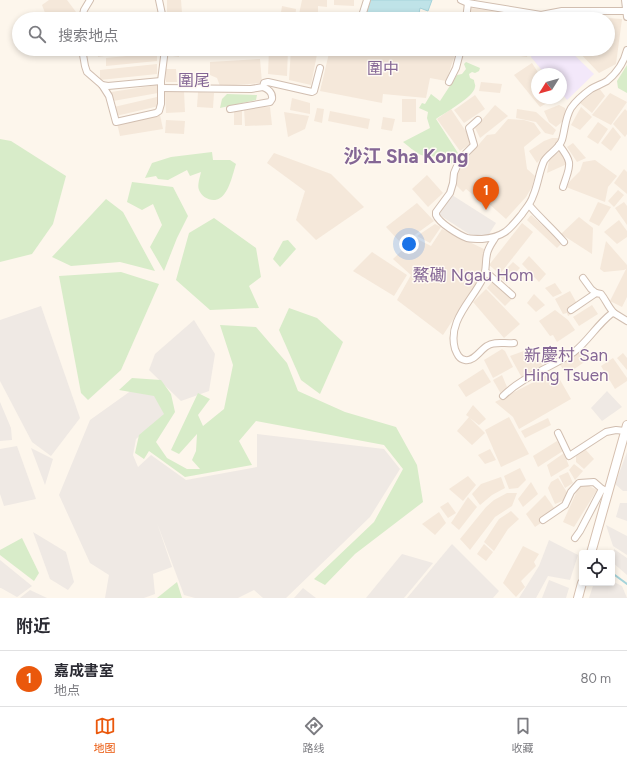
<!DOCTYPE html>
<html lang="zh">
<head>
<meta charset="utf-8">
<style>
	body { margin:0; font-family:Figtree,"Noto Sans SC",sans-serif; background:#f2f2f3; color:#2b2b33 }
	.controls { position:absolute; right:12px; bottom:12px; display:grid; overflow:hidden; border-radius:4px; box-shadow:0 2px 6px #0003 }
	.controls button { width:36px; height:36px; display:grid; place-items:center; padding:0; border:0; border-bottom:1px solid #e1e1e2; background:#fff; color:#2b2b33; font:20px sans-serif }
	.compass { position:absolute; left:531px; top:68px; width:36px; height:36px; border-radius:50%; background:#fff; box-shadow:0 2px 6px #0003; rotate:233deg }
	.you { position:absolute; left:409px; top:244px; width:14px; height:14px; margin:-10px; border:3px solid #fff; border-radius:50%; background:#1a73e8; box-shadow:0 0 0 6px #1a73e833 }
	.badge { display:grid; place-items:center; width:26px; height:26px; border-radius:50%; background:#ea580c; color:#fff; font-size:13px; font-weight:700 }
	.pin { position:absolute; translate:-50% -33px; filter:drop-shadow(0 1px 2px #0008) }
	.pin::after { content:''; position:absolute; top:21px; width:14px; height:12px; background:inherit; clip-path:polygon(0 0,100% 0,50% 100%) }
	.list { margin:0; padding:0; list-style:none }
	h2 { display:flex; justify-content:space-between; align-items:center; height:52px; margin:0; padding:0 16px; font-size:17px }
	h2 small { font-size:13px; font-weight:400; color:#7c7c81 }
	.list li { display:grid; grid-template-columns:26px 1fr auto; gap:12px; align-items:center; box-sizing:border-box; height:56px; padding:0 16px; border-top:1px solid #e1e1e2 }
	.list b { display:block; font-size:15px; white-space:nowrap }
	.list p { margin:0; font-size:13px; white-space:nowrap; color:#7c7c81 }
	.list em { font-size:13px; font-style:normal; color:#7c7c81 }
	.icon { flex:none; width:22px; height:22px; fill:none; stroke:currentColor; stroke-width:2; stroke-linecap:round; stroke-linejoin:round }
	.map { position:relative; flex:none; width:627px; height:598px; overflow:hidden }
	.search { position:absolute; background:#fff; box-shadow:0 2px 6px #0003; left:12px; right:12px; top:12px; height:44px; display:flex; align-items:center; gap:10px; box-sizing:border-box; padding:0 14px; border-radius:22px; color:#7c7c81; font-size:15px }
	.sheet { height:108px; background:#fff }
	nav { display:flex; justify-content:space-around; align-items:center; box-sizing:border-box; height:56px; border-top:1px solid #e1e1e2; background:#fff; font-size:11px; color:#7c7c81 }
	nav a { display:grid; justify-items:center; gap:2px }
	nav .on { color:#ea580c }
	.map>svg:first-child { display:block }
	.residential { fill:#f5e8da }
	.industrial { fill:#efe9e4 }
	.education { fill:#f3e8fa }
	.green { fill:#d8ecc9 }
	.water { fill:#bfe3e8; stroke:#a5d3da }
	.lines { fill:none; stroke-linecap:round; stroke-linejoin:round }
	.stream { stroke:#a5d3da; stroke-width:2 }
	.street-casing { stroke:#d1beb0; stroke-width:8 }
	.secondary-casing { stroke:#d6c0b0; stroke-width:10 }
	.street { stroke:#fff; stroke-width:6 }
	.secondary { stroke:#fff; stroke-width:8 }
	.labels { text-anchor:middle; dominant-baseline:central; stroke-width:3; stroke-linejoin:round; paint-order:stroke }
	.neighbourhood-label { font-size:16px; fill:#846695; stroke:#fffaf3 }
	.quarter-label { font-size:17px; fill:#846695; stroke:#fffaf3 }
	.district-label { font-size:19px; font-weight:bold; fill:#846695; stroke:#fffaf3 }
</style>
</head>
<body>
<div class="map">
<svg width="627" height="598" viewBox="0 0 627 598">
	<rect width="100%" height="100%" fill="#fdf6ec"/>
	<!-- residential -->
	<g class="residential">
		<path d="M 49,0 L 67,0 L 76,12 L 47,18 L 42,5 Z"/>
		<path d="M 167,0 L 181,0 L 182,13 L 167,14 Z"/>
		<path d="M 302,0 L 327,0 L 327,7 L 318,6 L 318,19 L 298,19 Z"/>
		<path d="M 334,0 L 354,0 L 354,6 L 334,5 Z"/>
		<path d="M 282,6 L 296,9 L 295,19 L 280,19 Z"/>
		<path d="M 471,8 L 539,18 L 539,19 L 470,19 Z"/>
		<path d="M 428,14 L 453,19 L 427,19 Z"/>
		<path d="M 566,15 L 622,19 L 616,64 L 599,73 L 576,49 L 608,49 L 608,19 L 564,19 Z"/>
		<path d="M 52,49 L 78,49 L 78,50 L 53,55 Z"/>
		<path d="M 97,49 L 123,49 L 123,53 L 98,57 Z"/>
		<path d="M 167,49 L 179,49 L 179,57 L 166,55 Z"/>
		<path d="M 245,49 L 261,49 L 260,55 L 245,56 Z"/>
		<path d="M 269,49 L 288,49 L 287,76 L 268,74 Z"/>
		<path d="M 291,49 L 318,49 L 311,85 L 289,80 Z"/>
		<path d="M 330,49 L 457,49 L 446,81 L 430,78 L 426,98 L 383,94 L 382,103 L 320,91 Z"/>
		<path d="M 471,49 L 529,49 L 527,57 Z"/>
		<path d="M 157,53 L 157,61 L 106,66 L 106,58 Z"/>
		<path d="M 260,59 L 262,83 L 220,86 L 217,78 L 210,75 L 210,62 Z"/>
		<path d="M 532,63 L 539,74 L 537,74 L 537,98 L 556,98 L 540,107 L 514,75 Z"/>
		<path d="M 157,64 L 157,74 L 100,80 L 100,70 Z"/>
		<path d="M 165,69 L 176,69 L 177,82 L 166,82 Z"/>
		<path d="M 481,82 L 502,84 L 500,93 L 479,91 Z"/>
		<path d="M 157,85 L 158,93 L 113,101 L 111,92 Z"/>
		<path d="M 599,88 L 605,96 L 592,113 L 580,103 Z"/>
		<path d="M 184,91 L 185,112 L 166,113 L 165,92 Z"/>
		<path d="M 198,92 L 214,93 L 213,108 L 197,107 Z"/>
		<path d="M 610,93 L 627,102 L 611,125 L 592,115 Z"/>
		<path d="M 475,95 L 485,109 L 464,123 L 454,110 Z"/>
		<path d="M 157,97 L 159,106 L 116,116 L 114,107 Z"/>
		<path d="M 292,98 L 310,103 L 310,114 L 290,110 Z"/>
		<rect x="402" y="99" width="14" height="23"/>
		<path d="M 495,105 L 508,116 L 480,138 L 475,128 Z"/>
		<path d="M 559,105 L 565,108 L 566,113 L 563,121 L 556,127 L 549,122 L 544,111 Z"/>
		<path d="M 270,107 L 272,125 L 245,126 L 244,108 Z"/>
		<path d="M 581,107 L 592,117 L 580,130 L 571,125 Z"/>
		<path d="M 317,108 L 324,109 L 322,123 L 314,121 Z"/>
		<path d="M 451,109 L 473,142 L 460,151 L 437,119 Z"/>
		<path d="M 517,109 L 536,112 L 556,130 L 553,135 L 545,133 L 536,122 L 516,118 Z"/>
		<path d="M 625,109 L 627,111 L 627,134 L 625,137 L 613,124 Z"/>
		<rect x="234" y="111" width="8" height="14"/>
		<path d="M 330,111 L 370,119 L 368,129 L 328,121 Z"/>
		<path d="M 284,112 L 309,116 L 305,129 L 288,137 Z"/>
		<path d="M 160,115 L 163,129 L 120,136 L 117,123 Z"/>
		<path d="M 383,117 L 395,119 L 392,131 L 381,129 Z"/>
		<path d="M 508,119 L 524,120 L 534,123 L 541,133 L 524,147 L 527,169 L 535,176 L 532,187 L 526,197 L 506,219 L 488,203 L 482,202 L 466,189 L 463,192 L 455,184 L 455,172 L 487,135 L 495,134 Z"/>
		<path d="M 166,120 L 185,121 L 184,134 L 165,133 Z"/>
		<path d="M 598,122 L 608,129 L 598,144 L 587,137 Z"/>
		<path d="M 613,127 L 621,137 L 611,151 L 601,143 Z"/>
		<path d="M 552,138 L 560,138 L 537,163 L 529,151 L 544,141 Z"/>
		<path d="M 573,143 L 586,158 L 577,162 L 567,147 Z"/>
		<path d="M 561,150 L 567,164 L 547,173 L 549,160 Z"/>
		<path d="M 274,153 L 331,174 L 364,207 L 316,240 L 296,220 L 305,191 L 267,163 Z"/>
		<path d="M 595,160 L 617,176 L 608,187 L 605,202 L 566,187 L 571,180 L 580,171 L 583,162 Z"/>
		<path d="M 624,169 L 627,172 L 627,194 L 614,183 Z"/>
		<path d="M 427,175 L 443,193 L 428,207 L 412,189 Z"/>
		<path d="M 618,190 L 624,195 L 614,207 L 608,201 Z"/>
		<path d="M 598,202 L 611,207 L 599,226 L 589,221 Z"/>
		<path d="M 624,202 L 627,206 L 627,225 L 615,208 Z"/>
		<path d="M 417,203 L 434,221 L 402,244 L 386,227 Z"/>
		<path d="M 531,215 L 562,243 L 557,248 L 527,220 Z"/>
		<path d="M 579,217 L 593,228 L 592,254 L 561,234 Z"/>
		<path d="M 619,220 L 627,231 L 627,237 L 617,244 L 604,232 Z"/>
		<path d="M 522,223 L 533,232 L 500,274 L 489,265 Z"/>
		<path d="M 435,224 L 441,227 L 430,243 L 417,236 Z"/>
		<path d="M 442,229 L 484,249 L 482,270 L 473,289 L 443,335 L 397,300 L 411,275 L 393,259 L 415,238 L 431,246 Z"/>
		<path d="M 606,241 L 627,265 L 627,297 L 622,307 L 610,301 L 626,269 L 624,270 L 604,272 L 600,269 Z"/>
		<path d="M 372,252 L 407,275 L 394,296 L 353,271 Z"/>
		<path d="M 529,256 L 546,274 L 539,282 L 522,264 Z"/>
		<path d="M 513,262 L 520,268 L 506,283 L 499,276 Z"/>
		<path d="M 493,281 L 513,298 L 505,306 L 487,288 Z"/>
		<path d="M 555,283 L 562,293 L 553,297 L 545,288 Z"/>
		<path d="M 486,289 L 520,324 L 504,338 L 473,302 Z"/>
		<path d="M 570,291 L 580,309 L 568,316 L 567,313 L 563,314 L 555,299 Z"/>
		<path d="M 534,294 L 545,305 L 536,312 L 527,303 Z"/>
		<path d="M 592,305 L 598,314 L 579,326 L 573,317 Z"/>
		<path d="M 555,310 L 568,320 L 575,330 L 557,342 L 553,335 L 550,336 L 539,321 Z"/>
		<path d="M 586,347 L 593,356 L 567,374 L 560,365 Z"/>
		<path d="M 532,348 L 543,366 L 522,378 L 510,356 Z"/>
		<path d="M 502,349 L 505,351 L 513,367 L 493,378 L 484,360 Z"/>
		<path d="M 623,353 L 627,358 L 627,370 L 617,358 Z"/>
		<path d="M 613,358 L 627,378 L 627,381 L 615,389 L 601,366 Z"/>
		<path d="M 483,369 L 491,382 L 466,397 L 458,385 Z"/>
		<path d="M 555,371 L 571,399 L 519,429 L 513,417 L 495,402 Z"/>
		<path d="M 502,375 L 507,387 L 501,394 L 493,380 Z"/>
		<path d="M 473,405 L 486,419 L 479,425 L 470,418 L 485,433 L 472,445 L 457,431 L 469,417 L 466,415 Z"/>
		<path d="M 509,417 L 529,454 L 501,467 L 485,430 Z"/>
		<path d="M 548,418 L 551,425 L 525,438 L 521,431 Z"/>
		<path d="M 557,441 L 563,451 L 538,467 L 533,456 Z"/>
		<path d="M 490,449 L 496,460 L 485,464 L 478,455 Z"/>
		<path d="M 585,449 L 594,459 L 584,469 L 576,462 L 576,456 Z"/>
		<path d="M 564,453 L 569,466 L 551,477 L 547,465 Z"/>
		<path d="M 574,464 L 583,471 L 575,480 L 569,470 Z"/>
		<path d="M 520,468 L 526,480 L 518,488 L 509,489 L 504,476 Z"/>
		<path d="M 568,472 L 573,483 L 565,488 L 559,476 Z"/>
		<path d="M 468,476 L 476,485 L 463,501 L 449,489 Z"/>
		<path d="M 501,477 L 505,488 L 492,495 L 480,505 L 472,494 L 481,484 Z"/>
		<path d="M 558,478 L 568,494 L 565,500 L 555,504 L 548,488 L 551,482 Z"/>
		<path d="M 531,482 L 538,494 L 523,507 L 518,499 Z"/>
		<path d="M 581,482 L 597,490 L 574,527 L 563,522 Z"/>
		<path d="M 507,493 L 517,493 L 512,506 L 495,517 L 470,550 L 460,539 L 486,507 L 494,500 Z"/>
		<path d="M 545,495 L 557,512 L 535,527 L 526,514 Z"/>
		<path d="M 468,497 L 477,507 L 459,530 L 451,523 Z"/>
		<path d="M 448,502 L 456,513 L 448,518 L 440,507 Z"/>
		<path d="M 511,511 L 519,519 L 508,529 L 494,551 L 484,542 L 499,519 Z"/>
		<path d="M 439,512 L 446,523 L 435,535 L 422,524 Z"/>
		<path d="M 484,544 L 493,552 L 486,561 L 477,554 Z"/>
		<path d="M 523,546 L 539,554 L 534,562 L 536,566 L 521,581 L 525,587 L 516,597 L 503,583 Z"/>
	</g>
	<!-- industrial -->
	<g class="industrial">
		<path d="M 452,195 L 496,223 L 487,237 L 469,234 L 438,214 Z"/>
		<path d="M 41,306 L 80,418 L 51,456 L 32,442 L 0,381 L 0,320 Z"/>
		<path d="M 194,320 L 215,354 L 209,391 L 181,401 L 149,370 L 155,354 Z"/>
		<path d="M 146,380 L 169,411 L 136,439 L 133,455 L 138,467 L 151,455 L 186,480 L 257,467 L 257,434 L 384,449 L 400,469 L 370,517 L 286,598 L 263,598 L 254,590 L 238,598 L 195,598 L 184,595 L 157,523 L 172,567 L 153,574 L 155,594 L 144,598 L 105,598 L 109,575 L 90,563 L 59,495 L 90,420 Z"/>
		<path d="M 607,391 L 622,407 L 602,421 L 591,408 Z"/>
		<path d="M 0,402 L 11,428 L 12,440 L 0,441 Z"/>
		<path d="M 17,446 L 36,499 L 4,506 L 0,494 L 0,449 Z"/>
		<path d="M 31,448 L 53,459 L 45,485 Z"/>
		<path d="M 627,452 L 627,491 L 623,491 L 615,484 Z"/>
		<path d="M 620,503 L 627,503 L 627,521 L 616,517 Z"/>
		<path d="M 606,525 L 627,536 L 627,555 L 613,546 Z"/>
		<path d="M 33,532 L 66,552 L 74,582 L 68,590 L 50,579 Z"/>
		<path d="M 549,540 L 578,555 L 570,580 L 548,576 L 536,598 L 519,598 L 539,566 Z"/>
		<path d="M 452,544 L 499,591 L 493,598 L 407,598 Z"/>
		<path d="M 614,549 L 627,558 L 627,575 L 612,562 Z"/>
		<path d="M 402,554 L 433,563 L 404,598 L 366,598 Z"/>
		<path d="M 0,560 L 32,586 L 17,597 L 1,588 L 0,588 Z"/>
		<path d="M 549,580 L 569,588 L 566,598 L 542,598 Z"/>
		<path d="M 612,581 L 622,586 L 627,598 L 589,598 L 594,583 L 612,583 Z"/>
		<path d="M 303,588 L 316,598 L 294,598 Z"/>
		<path d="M 30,590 L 47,598 L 20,598 Z"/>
	</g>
	<!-- education -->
	<path class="education" d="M 533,49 L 537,49 L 539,50 L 541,49 L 568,49 L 594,74 L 567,100 L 561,92 L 561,74 L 545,74 L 531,57 Z"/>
	<!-- green -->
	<g class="green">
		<path d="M 466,62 L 480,68 L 479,71 L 475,73 L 472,72 L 469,74 L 470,78 L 474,80 C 474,83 476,85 475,87 C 474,97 444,113 436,119 L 458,153 L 456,157 L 451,164 C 443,154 432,158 421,155 C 415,152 408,146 403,142 L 430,128 L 427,118 L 428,112 L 419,108 L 422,103 L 425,104 L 431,94 L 440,101 L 457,75 L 462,74 L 466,69 L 464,64 Z"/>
		<path d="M 627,65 L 627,93 L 618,88 L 617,81 Z"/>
		<path d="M 227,94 L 257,95 L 256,100 L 220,108 L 222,99 Z"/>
		<path d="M 0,139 L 11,141 L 66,176 L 53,224 L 32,254 L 0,262 Z"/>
		<path d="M 212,152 L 213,160 L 230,160 L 236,164 C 233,173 229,193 220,198 C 213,203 202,198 199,190 C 197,185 200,177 201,172 L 190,176 L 187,170 L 168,180 L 158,179 L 156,176 L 145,178 L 152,163 L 171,157 Z"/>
		<path d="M 132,182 L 173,187 L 188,216 L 177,238 L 164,271 L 150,247 L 162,225 L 153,204 L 142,210 L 127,202 Z"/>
		<path d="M 106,199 L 123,212 L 155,271 L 120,262 L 71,266 L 52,257 Z"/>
		<path d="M 214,218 L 256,248 L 261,277 L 249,286 L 259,308 L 210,310 L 176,280 L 189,233 Z"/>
		<path d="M 288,240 L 296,249 L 280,267 L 273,259 L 283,241 Z"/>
		<path d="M 121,272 L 159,284 L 121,370 L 88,400 L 81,393 L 59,276 Z"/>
		<path d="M 289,308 L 317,318 L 343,342 L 320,394 L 301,380 L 279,330 Z"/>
		<path d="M 220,325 L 256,327 L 287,363 L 298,391 L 345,412 L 396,427 L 417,465 L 423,502 L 355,554 L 325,585 L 314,579 L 374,522 L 403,469 L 384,445 L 256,421 L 239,441 L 252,465 L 185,477 L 149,451 L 144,459 L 135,453 L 139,435 L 164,414 L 154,396 L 119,390 L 132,378 L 161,380 L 171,394 L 175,412 L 156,442 L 167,458 L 187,469 L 200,469 L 192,460 L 196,451 L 197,434 L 179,454 L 171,450 L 198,393 L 210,399 L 198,415 L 203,426 L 224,409 L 233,365 Z"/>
		<path d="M 22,538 L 39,573 L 34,581 L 0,555 L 0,550 Z"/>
		<path d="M 177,582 L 182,598 L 157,598 Z"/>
	</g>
	<!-- water -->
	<path class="water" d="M 369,0 L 432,0 L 428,11 L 420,8 L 418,19 L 379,19 L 374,18 L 366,13 L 367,4 Z"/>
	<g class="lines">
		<!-- stream -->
		<path class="stream" d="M 612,573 L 627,584"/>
		<!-- street casing -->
		<g class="street-casing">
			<g id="street">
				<path d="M 159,0 L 163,19"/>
				<path d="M 461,0 L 468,3 L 541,15 L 562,11 L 626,11"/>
				<path d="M 625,0 L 627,17"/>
				<path d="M 82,19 L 84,10 L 90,0"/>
				<path d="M 361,19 L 367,0"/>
				<path d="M 466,19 L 468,3"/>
				<path d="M 82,49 L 85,66 L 87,72 L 102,85 L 108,86 L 161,81"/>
				<path d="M 449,82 L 456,68 L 461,49"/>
				<path d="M 102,85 L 109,96 L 116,122 L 156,113 L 159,111 L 161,104 L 161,81 L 165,49"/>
				<path d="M 161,88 L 251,89 L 263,87 L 264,83 L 268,82 L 312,92 L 314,91 L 320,68"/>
				<path d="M 230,109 L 270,102 L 272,99 C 273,93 268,89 263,87"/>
				<path d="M 478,120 L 469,128 L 474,145 L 460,159 L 454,173 L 453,183 L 450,193 L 436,212 L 436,215 C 439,223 459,235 467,238 C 472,239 477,239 482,239 C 504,237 509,230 522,214 C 526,208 531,203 533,196 C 538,185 539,172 544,161 C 549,153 559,149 562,140 C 565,130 565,118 571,108 C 576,101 584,94 591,89 C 596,86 602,84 607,81 C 617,73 624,62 627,50"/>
				<path d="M 559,145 C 574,164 570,165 563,187"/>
				<path d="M 529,205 C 540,218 553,229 564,242"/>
				<path d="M 495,238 C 492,243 488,248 487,254 C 485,262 487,270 483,278 C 472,301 447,321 455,349 C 457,354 459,359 465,360 C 474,362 480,350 487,346 C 494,341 505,344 514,343"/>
				<path d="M 486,272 L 512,295"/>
				<path d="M 583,278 L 591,289 L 596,293"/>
				<path d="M 571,310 L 596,293 L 601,294 C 606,300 608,307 614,313"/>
				<path d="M 503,396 C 523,376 551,368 574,352 C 588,341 597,325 611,314 L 614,313 L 627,321"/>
				<path d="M 558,433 L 569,456 L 606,432 L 616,430 L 625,431"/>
				<path d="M 543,520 L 565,505 L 571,492 L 579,483 L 594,482 L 602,489"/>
				<path d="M 575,538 L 580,531 L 602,489 L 605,490"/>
			</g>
		</g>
		<!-- secondary casing -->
		<g class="secondary-casing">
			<g id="secondary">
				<path d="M 591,553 L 627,425"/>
				<path d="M 578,598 L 582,583"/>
			</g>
		</g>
		<!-- street -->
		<use href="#street" class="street"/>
		<!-- secondary -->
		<use href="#secondary" class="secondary"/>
	</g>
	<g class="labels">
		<!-- neighbourhood labels -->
		<g class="neighbourhood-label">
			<text x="383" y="68">圍中</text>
			<text x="194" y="80">圍尾</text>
		</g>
		<!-- quarter labels -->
		<g class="quarter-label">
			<text x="473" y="275">鰲磡 Ngau Hom</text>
			<text x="566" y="355">新慶村 San<tspan x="566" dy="20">Hing Tsuen</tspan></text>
		</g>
		<!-- district labels -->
		<g class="district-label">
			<text x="406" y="156">沙江 Sha Kong</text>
		</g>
	</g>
</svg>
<div class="controls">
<button><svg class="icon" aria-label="locate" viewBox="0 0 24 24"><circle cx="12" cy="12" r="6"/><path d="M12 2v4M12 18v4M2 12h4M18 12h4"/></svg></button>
</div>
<svg class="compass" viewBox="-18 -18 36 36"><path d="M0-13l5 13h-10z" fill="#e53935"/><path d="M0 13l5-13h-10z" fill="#7c7c81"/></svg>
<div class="you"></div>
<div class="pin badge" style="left:486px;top:210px">1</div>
<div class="search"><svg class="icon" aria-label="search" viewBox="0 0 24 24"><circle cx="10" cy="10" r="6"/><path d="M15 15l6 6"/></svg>搜索地点</div>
</div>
<section class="sheet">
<h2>附近<small></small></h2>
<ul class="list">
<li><span class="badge">1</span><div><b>嘉成書室</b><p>地点</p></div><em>80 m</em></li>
</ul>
</section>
<nav>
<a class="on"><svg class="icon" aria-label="map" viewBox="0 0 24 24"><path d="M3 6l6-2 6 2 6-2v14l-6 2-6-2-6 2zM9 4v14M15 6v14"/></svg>地图</a>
<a><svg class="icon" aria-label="directions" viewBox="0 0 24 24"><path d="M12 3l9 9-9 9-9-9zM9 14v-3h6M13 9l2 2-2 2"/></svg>路线</a>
<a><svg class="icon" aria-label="saved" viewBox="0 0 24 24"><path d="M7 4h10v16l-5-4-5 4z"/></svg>收藏</a>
</nav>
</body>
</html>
